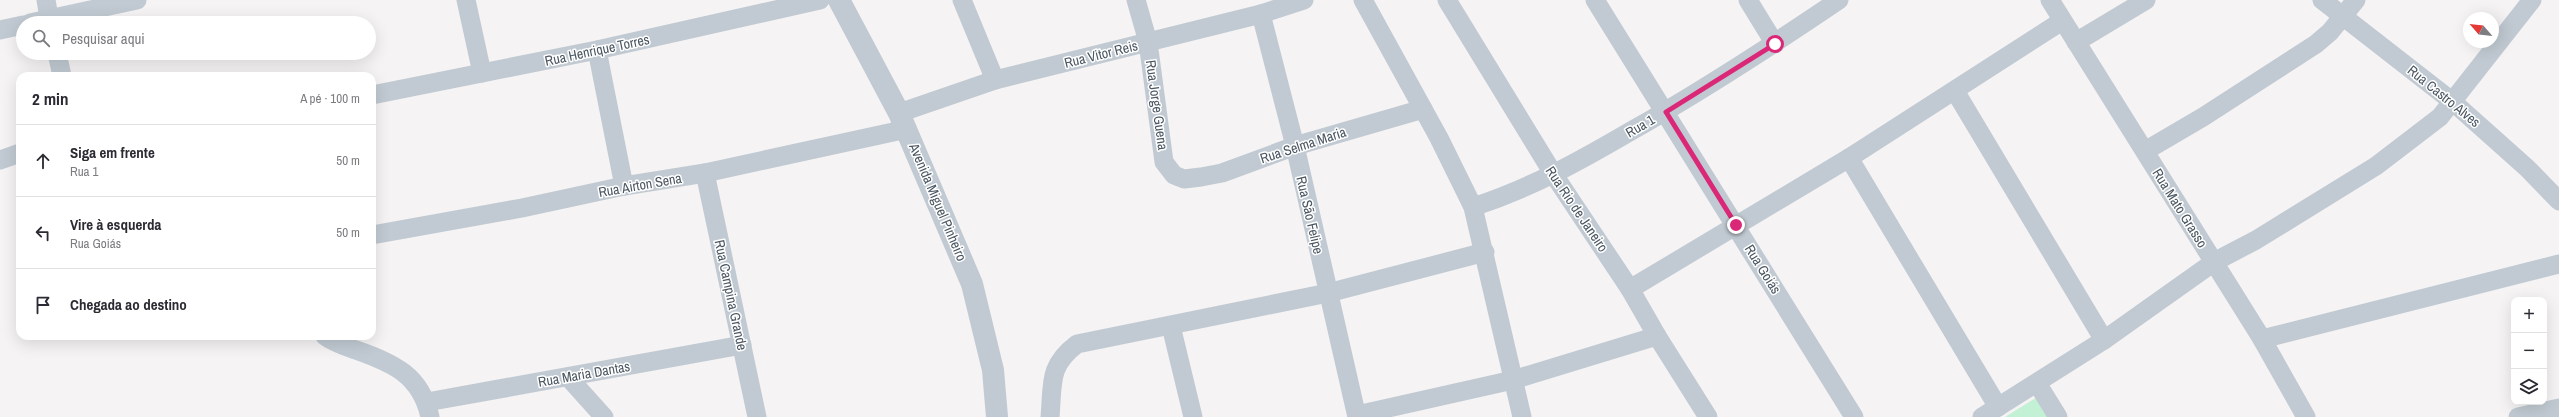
<!DOCTYPE html>
<html lang="pt">
<head>
<meta charset="utf-8">
<style>
	body { margin:0; font-family:"Archivo Narrow",sans-serif; background:#f7f7f7; color:#2b2b33 }
	.controls { position:absolute; right:12px; bottom:12px; display:grid; overflow:hidden; border-radius:8px; box-shadow:0 4px 16px #0002 }
	.controls button { width:36px; height:36px; display:grid; place-items:center; padding:0; border:0; border-bottom:1px solid #e1e1e2; background:#fff; color:#2b2b33; font:20px sans-serif }
	.compass { position:absolute; left:2463px; top:12px; width:36px; height:36px; border-radius:50%; background:#fff; box-shadow:0 4px 16px #0002; rotate:298deg }
	.stop { position:absolute; width:12px; height:12px; margin:-9px; border:3px solid #db2777; border-radius:50%; background:#fff }
	.stop.end { background:#db2777; border-color:#fff; box-shadow:0 1px 4px #0008 }
	.list { margin:0; padding:0; list-style:none }
	h2 { display:flex; justify-content:space-between; align-items:center; height:52px; margin:0; padding:0 16px; font-size:17px }
	h2 small { font-size:13px; font-weight:400; color:#7c7c81 }
	.list li { display:grid; grid-template-columns:26px 1fr auto; gap:12px; align-items:center; box-sizing:border-box; height:72px; padding:0 16px; border-top:1px solid #e1e1e2 }
	.list b { display:block; font-size:15px; white-space:nowrap }
	.list p { margin:0; font-size:13px; white-space:nowrap; color:#7c7c81 }
	.list em { font-size:13px; font-style:normal; color:#7c7c81 }
	.icon { flex:none; width:22px; height:22px; fill:none; stroke:currentColor; stroke-width:2; stroke-linecap:round; stroke-linejoin:round }
	.map { position:relative; flex:none; width:2559px; height:417px; overflow:hidden }
	.search { position:absolute; background:#fff; box-shadow:0 4px 16px #0002; left:16px; top:16px; width:360px; height:44px; display:flex; align-items:center; gap:10px; box-sizing:border-box; padding:0 14px; border-radius:22px; color:#7c7c81; font-size:15px }
	.panel { position:absolute; background:#fff; box-shadow:0 4px 16px #0002; left:16px; top:72px; width:360px; height:268px; border-radius:12px }
	.map>svg:first-child { display:block }
	.green { fill:#c3f1d5 }
	.lines { fill:none; stroke-linecap:round; stroke-linejoin:round }
	.minor { stroke:#c1cad2; stroke-width:19 }
	.tertiary { stroke:#c1cad2; stroke-width:22 }
	.route { stroke:#db2777; stroke-width:5 }
	.labels { text-anchor:middle; dominant-baseline:central; stroke-width:3; stroke-linejoin:round; paint-order:stroke }
	.street-label { font-size:14px; fill:#4a5661; stroke:#fff }
</style>
</head>
<body>
<div class="map">
<svg width="2559" height="417" viewBox="0 0 2559 417">
	<rect width="100%" height="100%" fill="#f5f3f3"/>
	<!-- green -->
	<path class="green" d="M 2039,396 L 2052,417 L 2005,417 Z"/>
	<g class="lines">
		<!-- minor -->
		<g class="minor">
			<path d="M 46,0 L 50,23"/>
			<path d="M 466,0 L 482,73"/>
			<path d="M 962,0 L 995,80"/>
			<path d="M 1136,0 L 1148,42 L 1164,162 L 1174,175 L 1184,179 L 1201,177 L 1222,173 L 1295,146 L 1423,109"/>
			<path d="M 1363,0 L 1439,138 L 1473,207 L 1522,417"/>
			<path d="M 1447,0 L 1554,175 L 1630,289 L 1657,336 L 1708,417"/>
			<path d="M 1595,0 L 1854,417"/>
			<path d="M 1748,0 L 1775,44"/>
			<path d="M 2050,0 L 2262,339 L 2306,417"/>
			<path d="M 2322,0 L 2453,102 L 2527,168 L 2559,201"/>
			<path d="M 1261,14 L 1295,146 L 1357,417"/>
			<path d="M 30,23 L 137,0"/>
			<path d="M 0,30 L 23,25"/>
			<path d="M 2076,42 L 2146,0"/>
			<path d="M 597,50 L 624,186"/>
			<path d="M 57,53 L 62,76"/>
			<path d="M 1955,91 L 2104,340"/>
			<path d="M 372,95 L 597,50 L 820,0"/>
			<path d="M 899,113 L 995,80 L 1261,14 L 1304,0"/>
			<path d="M 2145,151 L 2203,117 L 2316,44 L 2330,32 L 2356,0"/>
			<path d="M 1849,158 L 1998,407"/>
			<path d="M 0,160 L 20,153"/>
			<path d="M 705,173 L 757,417"/>
			<path d="M 1473,207 C 1531,188 1578,162 1631,131 C 1702,91 1771,46 1839,0"/>
			<path d="M 372,235 L 522,208 L 624,186 L 705,173 L 907,129"/>
			<path d="M 1630,289 L 1849,158 L 2062,21"/>
			<path d="M 1171,326 L 1193,417"/>
			<path d="M 325,336 C 334,343 345,346 356,350 C 393,363 421,375 430,417"/>
			<path d="M 2262,339 L 2559,264"/>
			<path d="M 568,377 L 604,417"/>
			<path d="M 2037,383 L 2058,417"/>
			<path d="M 427,402 L 742,345"/>
			<path d="M 1357,415 L 1513,380 L 1657,336"/>
			<path d="M 1050,417 C 1053,383 1048,366 1077,344 L 1328,293 L 1485,252"/>
			<path d="M 1982,417 L 2104,340 L 2214,262 L 2256,240 L 2376,166 L 2440,117 L 2532,0"/>
			<path d="M 2518,417 L 2559,408"/>
		</g>
		<!-- tertiary -->
		<path class="tertiary" d="M 839,0 L 899,113 L 972,284 L 993,370 L 997,417"/>
	</g>
	<g class="lines">
		<!-- route -->
		<path class="route" d="M 1736,225 L 1666,112 L 1775,44"/>
	</g>
	<g class="labels">
		<!-- street labels -->
		<g class="street-label">
			<text transform="translate(597 50) rotate(-12)">Rua Henrique Torres</text>
			<text transform="translate(1101 54) rotate(-14)">Rua Vitor Reis</text>
			<text transform="translate(2444 96) rotate(39)">Rua Castro Alves</text>
			<text transform="translate(1157 105) rotate(82)">Rua Jorge Guena</text>
			<text transform="translate(1640 126) rotate(-30)">Rua 1</text>
			<text transform="translate(1303 145) rotate(-18)">Rua Selma Maria</text>
			<text transform="translate(640 185) rotate(-10)">Rua Airton Sena</text>
			<text transform="translate(938 202) rotate(67)">Avenida Miguel Pinheiro</text>
			<text transform="translate(2180 208) rotate(58)">Rua Mato Grasso</text>
			<text transform="translate(1577 209) rotate(56)">Rua Rio de Janeiro</text>
			<text transform="translate(1310 215) rotate(77)">Rua São Felipe</text>
			<text transform="translate(1763 269) rotate(58)">Rua Goiás</text>
			<text transform="translate(731 295) rotate(78)">Rua Campina Grande</text>
			<text transform="translate(584 374) rotate(-10)">Rua Maria Dantas</text>
		</g>
	</g>
</svg>
<div class="controls">
<button>+</button>
<button>−</button>
<button><svg class="icon" aria-label="layers" viewBox="0 0 24 24"><path d="M12 4l9 5-9 5-9-5zM3 14l9 5 9-5"/></svg></button>
</div>
<svg class="compass" viewBox="-18 -18 36 36"><path d="M0-13l5 13h-10z" fill="#e53935"/><path d="M0 13l5-13h-10z" fill="#7c7c81"/></svg>
<div class="stop" style="left:1775px;top:44px"></div>
<div class="stop end" style="left:1736px;top:225px"></div>
<div class="search"><svg class="icon" aria-label="search" viewBox="0 0 24 24"><circle cx="10" cy="10" r="6"/><path d="M15 15l6 6"/></svg>Pesquisar aqui</div>
<section class="panel">
<h2>2 min<small>A pé · 100 m</small></h2>
<ul class="list">
<li><svg class="icon" aria-label="ahead" viewBox="0 0 24 24"><path d="M12 20V5M6 11l6-6 6 6"/></svg><div><b>Siga em frente</b><p>Rua 1</p></div><em>50 m</em></li>
<li><svg class="icon" aria-label="left" viewBox="0 0 24 24"><path d="M17 20v-9H6M10 6l-5 5 5 5"/></svg><div><b>Vire à esquerda</b><p>Rua Goiás</p></div><em>50 m</em></li>
<li><svg class="icon" aria-label="arrive" viewBox="0 0 24 24"><path d="M6 21V4h12l-3 4 3 4H6"/></svg><div><b>Chegada ao destino</b></div></li>
</ul>
</section>
</div>
</body>
</html>
